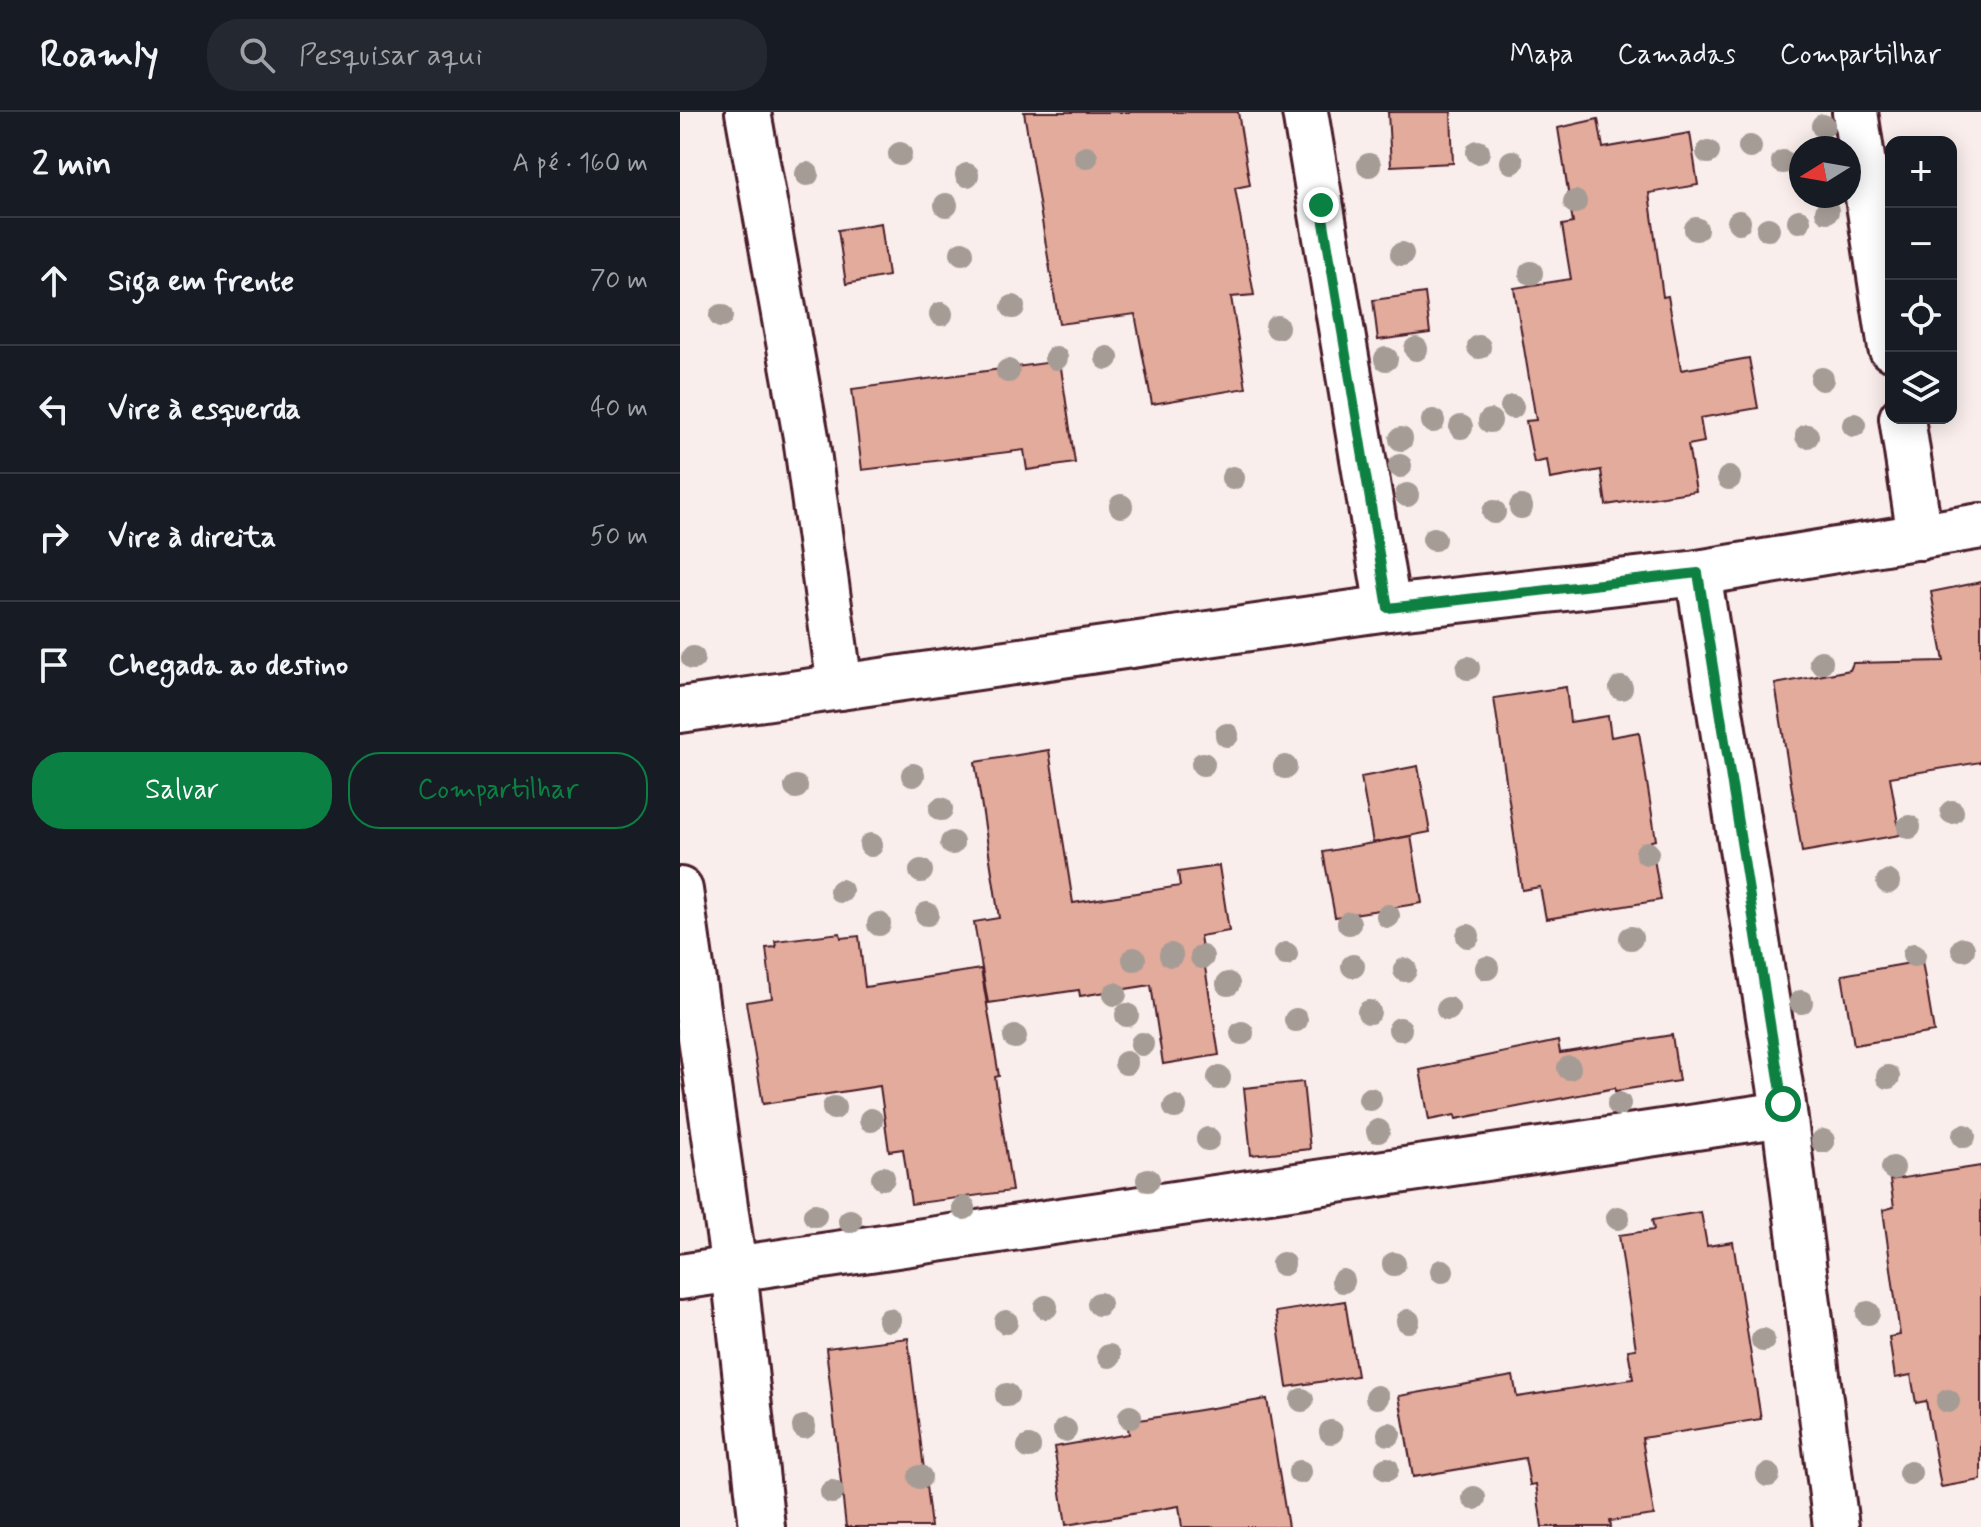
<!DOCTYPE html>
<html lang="pt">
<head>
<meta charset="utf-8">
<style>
	body { margin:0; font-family:Mynerve,sans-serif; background:#242831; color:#f1f3f6 }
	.controls { position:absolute; right:24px; top:24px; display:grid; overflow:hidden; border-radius:16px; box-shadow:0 4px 20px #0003 }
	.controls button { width:72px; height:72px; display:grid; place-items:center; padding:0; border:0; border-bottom:2px solid #363941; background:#171b24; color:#f1f3f6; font:40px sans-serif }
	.compass { position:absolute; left:1109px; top:24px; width:72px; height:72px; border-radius:50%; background:#171b24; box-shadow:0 4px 20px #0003; rotate:259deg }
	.stop { position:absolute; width:24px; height:24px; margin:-18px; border:6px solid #0b8043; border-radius:50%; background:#fff }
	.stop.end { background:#0b8043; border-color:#fff; box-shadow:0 2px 8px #0008 }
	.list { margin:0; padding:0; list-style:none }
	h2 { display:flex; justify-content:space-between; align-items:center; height:104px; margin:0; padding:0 32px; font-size:34px }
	h2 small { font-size:26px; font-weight:400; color:#9ea1a6 }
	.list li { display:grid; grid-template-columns:52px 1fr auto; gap:24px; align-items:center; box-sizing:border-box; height:128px; padding:0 32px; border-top:2px solid #363941 }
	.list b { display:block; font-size:30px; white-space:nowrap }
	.list em { font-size:26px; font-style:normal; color:#9ea1a6 }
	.actions { display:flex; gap:16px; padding:24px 32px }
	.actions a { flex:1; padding:18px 0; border:2px solid #0b8043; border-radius:32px; text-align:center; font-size:28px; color:#0b8043 }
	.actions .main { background:#0b8043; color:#fff }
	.icon { flex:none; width:44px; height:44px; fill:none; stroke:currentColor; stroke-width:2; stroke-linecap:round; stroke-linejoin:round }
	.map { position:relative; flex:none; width:1301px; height:1415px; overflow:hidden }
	header { display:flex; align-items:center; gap:48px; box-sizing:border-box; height:112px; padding:0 40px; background:#171b24; border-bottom:2px solid #363941 }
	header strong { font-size:38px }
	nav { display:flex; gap:44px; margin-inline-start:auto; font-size:28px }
	.search { width:560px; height:72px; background:#242831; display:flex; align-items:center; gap:20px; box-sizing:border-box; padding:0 28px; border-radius:32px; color:#9ea1a6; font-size:30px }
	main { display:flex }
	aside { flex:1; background:#171b24 }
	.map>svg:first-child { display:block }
	.building { fill:#e3ab9b; stroke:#4a1f2b; stroke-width:2 }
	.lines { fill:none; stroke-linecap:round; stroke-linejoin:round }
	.minor-casing { stroke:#4a1f2b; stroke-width:50 }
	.minor { stroke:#fff; stroke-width:44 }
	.tree { fill:#a69c96 }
	.route { stroke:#0b8043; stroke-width:10 }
</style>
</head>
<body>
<header>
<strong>Roamly</strong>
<div class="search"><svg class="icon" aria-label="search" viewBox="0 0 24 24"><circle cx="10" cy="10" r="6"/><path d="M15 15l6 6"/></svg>Pesquisar aqui</div>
<nav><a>Mapa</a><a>Camadas</a><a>Compartilhar</a></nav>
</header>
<main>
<aside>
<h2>2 min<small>A pé · 160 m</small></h2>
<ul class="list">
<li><svg class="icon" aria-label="ahead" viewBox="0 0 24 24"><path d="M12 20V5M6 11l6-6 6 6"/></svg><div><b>Siga em frente</b></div><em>70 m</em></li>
<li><svg class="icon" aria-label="left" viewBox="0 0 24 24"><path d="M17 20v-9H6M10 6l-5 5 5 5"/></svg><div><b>Vire à esquerda</b></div><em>40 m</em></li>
<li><svg class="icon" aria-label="right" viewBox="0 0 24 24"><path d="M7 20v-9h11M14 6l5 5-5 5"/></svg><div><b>Vire à direita</b></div><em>50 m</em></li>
<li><svg class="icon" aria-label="arrive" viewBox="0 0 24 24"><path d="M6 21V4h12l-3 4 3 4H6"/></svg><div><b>Chegada ao destino</b></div></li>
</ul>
<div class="actions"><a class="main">Salvar</a><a>Compartilhar</a></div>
</aside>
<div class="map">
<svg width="1301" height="1415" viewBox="0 0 1301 1415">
	<rect width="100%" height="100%" fill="#f9eeeb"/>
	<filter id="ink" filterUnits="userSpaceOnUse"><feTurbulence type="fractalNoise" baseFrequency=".0125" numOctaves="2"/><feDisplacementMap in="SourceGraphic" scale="16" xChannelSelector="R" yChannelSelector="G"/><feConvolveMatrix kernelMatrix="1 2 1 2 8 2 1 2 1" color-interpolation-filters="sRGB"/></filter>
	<g filter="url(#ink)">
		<!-- building -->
		<g class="building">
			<path d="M 344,0 L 558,0 L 570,73 L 555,76 L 574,183 L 551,185 L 566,276 L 472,292 L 455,202 L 379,212 Z"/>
			<path d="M 708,0 L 771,0 L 773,51 L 711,54 Z"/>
			<path d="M 918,7 L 923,36 L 1010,21 L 1018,73 L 969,81 L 983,185 L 988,184 L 1001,258 L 1069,246 L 1078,296 L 1020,306 L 1024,330 L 1008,333 L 1016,379 L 926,393 L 921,358 L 870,367 L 867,348 L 854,351 L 846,309 L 856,308 L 834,176 L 891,167 L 882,113 L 893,111 L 878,16 Z"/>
			<path d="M 201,111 L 208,164 L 166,172 L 158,118 Z"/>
			<path d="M 745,181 L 750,221 L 698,228 L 693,188 Z"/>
			<path d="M 380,249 L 395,351 L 347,358 L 344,338 L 182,358 L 172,277 Z"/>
			<path d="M 1301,470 L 1301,650 L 1210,665 L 1220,723 L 1122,740 L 1095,572 L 1170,558 L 1173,551 L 1264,549 L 1251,480 Z"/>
			<path d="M 886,575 L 890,610 L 928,604 L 931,625 L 959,620 L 976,728 L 971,729 L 981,788 L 866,807 L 860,775 L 842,778 L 814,586 Z"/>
			<path d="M 369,638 L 393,791 L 500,774 L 498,760 L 539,754 L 549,819 L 520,824 L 539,943 L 483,952 L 471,873 L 400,884 L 399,878 L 308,891 L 294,810 L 319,806 L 295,650 Z"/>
			<path d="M 738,654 L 750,720 L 693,731 L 681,665 Z"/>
			<path d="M 731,724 L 742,791 L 655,805 L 643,740 Z"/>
			<path d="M 160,821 L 161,826 L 179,824 L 185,875 L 301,857 L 319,964 L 315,965 L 332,1079 L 231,1092 L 223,1037 L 209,1039 L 200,974 L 83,992 L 66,890 L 92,886 L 86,836 L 96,835 L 95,829 Z"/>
			<path d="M 1242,849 L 1254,920 L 1174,933 L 1162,863 Z"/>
			<path d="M 992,923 L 999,969 L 935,979 L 935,976 L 776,1007 L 775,1003 L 749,1008 L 740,958 L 878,929 L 880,941 Z"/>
			<path d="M 623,970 L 630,1037 L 571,1043 L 564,976 Z"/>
			<path d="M 1301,1054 L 1301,1368 L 1261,1375 L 1246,1289 L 1236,1291 L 1231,1263 L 1215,1266 L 1209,1225 L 1220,1223 L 1203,1098 L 1214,1095 L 1210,1068 Z"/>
			<path d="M 1021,1100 L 1027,1134 L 1053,1130 L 1081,1307 L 962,1326 L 974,1403 L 930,1409 L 931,1415 L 862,1415 L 856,1372 L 850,1373 L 845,1346 L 733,1365 L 719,1284 L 833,1264 L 837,1285 L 953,1267 L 948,1238 L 956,1237 L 939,1123 L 974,1118 L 972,1108 Z"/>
			<path d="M 665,1189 L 677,1264 L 607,1275 L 596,1200 Z"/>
			<path d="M 228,1226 L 251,1415 L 166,1415 L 146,1236 Z"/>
			<path d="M 587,1287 L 608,1415 L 502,1415 L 499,1394 L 386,1413 L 374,1335 L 449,1322 L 447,1310 Z"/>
		</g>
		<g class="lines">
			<!-- minor casing -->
			<g class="minor-casing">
				<g id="minor">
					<path d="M 68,0 L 126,325 L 160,575"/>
					<path d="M 625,0 L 708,496"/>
					<path d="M 1175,0 L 1211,236"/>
					<path d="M 1222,306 L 1240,425"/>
					<path d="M 1018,461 L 1103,992 L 1156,1415"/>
					<path d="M 0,598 L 708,496 L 1018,461 L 1301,414"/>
					<path d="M 0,778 L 54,1157 L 82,1415"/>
					<path d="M 0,1165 L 1104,1002"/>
				</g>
			</g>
			<!-- minor -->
			<use href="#minor" class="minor"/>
		</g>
		<!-- trees -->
		<g class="tree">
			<circle cx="1143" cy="14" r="12"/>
			<circle cx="1070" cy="35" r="12"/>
			<circle cx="798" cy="40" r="12"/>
			<circle cx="1028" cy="40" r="12"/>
			<circle cx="220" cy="42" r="12"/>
			<circle cx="406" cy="45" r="12"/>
			<circle cx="832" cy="50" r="12"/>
			<circle cx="1103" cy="50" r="12"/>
			<circle cx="689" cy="53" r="12"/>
			<circle cx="127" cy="62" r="12"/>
			<circle cx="287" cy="63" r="12"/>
			<circle cx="895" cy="90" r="12"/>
			<circle cx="266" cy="93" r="12"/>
			<circle cx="1147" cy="99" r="12"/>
			<circle cx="1119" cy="109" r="12"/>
			<circle cx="1059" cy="110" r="12"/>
			<circle cx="1016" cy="117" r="12"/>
			<circle cx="1088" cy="117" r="12"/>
			<circle cx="282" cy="141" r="12"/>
			<circle cx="722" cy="142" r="12"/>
			<circle cx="851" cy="161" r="12"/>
			<circle cx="333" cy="195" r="12"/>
			<circle cx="261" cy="202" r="12"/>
			<circle cx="41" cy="204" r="12"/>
			<circle cx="597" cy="215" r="12"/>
			<circle cx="799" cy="235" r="12"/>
			<circle cx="736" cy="237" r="12"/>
			<circle cx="376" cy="246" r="12"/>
			<circle cx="427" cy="246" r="12"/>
			<circle cx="706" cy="247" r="12"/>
			<circle cx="328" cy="259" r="12"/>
			<circle cx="1142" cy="267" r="12"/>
			<circle cx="832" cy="295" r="12"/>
			<circle cx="753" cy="309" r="12"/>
			<circle cx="810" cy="309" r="12"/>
			<circle cx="1174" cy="313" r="12"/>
			<circle cx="781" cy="315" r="12"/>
			<circle cx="1127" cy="324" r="12"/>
			<circle cx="721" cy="327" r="12"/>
			<circle cx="720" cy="354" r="12"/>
			<circle cx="553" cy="366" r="12"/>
			<circle cx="1049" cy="366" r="12"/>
			<circle cx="727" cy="383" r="12"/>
			<circle cx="441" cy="394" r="12"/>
			<circle cx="841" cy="395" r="12"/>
			<circle cx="814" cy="400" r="12"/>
			<circle cx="754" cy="427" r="12"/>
			<circle cx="13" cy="546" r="12"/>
			<circle cx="1141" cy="550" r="12"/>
			<circle cx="788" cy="556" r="12"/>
			<circle cx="941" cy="576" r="12"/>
			<circle cx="547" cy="623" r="12"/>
			<circle cx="523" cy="652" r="12"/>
			<circle cx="605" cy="655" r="12"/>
			<circle cx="233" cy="663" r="12"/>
			<circle cx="116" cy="675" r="12"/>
			<circle cx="261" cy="697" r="12"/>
			<circle cx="1272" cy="700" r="12"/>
			<circle cx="1229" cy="715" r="12"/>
			<circle cx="272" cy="731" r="12"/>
			<circle cx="191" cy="733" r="12"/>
			<circle cx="967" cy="741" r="12"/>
			<circle cx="241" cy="759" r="12"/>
			<circle cx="1208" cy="770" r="12"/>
			<circle cx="161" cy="779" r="12"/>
			<circle cx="247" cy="802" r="12"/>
			<circle cx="708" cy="804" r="12"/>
			<circle cx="669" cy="811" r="12"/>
			<circle cx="199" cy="812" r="12"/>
			<circle cx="788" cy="824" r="12"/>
			<circle cx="951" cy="826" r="12"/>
			<circle cx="1283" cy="837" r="12"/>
			<circle cx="606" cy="842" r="12"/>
			<circle cx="491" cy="843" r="12"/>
			<circle cx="1234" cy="843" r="12"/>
			<circle cx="522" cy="845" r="12"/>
			<circle cx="454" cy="847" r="12"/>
			<circle cx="673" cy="854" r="12"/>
			<circle cx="807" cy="856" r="12"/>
			<circle cx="725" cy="858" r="12"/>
			<circle cx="548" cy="872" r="12"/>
			<circle cx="435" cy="882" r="12"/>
			<circle cx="1121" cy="890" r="12"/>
			<circle cx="768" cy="897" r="12"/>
			<circle cx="689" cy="900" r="12"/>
			<circle cx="447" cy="903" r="12"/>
			<circle cx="616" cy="908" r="12"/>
			<circle cx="720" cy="917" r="12"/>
			<circle cx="562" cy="921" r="12"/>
			<circle cx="335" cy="925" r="12"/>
			<circle cx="462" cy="932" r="12"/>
			<circle cx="446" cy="951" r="12"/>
			<circle cx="889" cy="956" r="12"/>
			<circle cx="1208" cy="965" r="12"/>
			<circle cx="539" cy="966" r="12"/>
			<circle cx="690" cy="987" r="12"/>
			<circle cx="939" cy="992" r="12"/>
			<circle cx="495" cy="995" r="12"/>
			<circle cx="154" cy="996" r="12"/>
			<circle cx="191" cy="1008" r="12"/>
			<circle cx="698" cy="1019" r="12"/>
			<circle cx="1284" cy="1024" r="12"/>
			<circle cx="528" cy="1027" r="12"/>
			<circle cx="1143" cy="1029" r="12"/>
			<circle cx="1213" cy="1056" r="12"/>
			<circle cx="203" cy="1066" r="12"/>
			<circle cx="468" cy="1068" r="12"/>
			<circle cx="284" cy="1096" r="12"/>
			<circle cx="135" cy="1103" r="12"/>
			<circle cx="938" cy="1106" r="12"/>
			<circle cx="170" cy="1109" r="12"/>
			<circle cx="603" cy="1152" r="12"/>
			<circle cx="714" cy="1152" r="12"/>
			<circle cx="762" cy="1159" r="12"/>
			<circle cx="663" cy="1169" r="12"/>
			<circle cx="419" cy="1192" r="12"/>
			<circle cx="366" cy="1195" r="12"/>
			<circle cx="1188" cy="1201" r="12"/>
			<circle cx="209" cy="1208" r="12"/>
			<circle cx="728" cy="1209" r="12"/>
			<circle cx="326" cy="1210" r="12"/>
			<circle cx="1083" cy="1228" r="12"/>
			<circle cx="429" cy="1244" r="12"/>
			<circle cx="327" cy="1283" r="12"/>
			<circle cx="697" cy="1285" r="12"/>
			<circle cx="622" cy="1288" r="12"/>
			<circle cx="1268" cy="1289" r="12"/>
			<circle cx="450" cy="1305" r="12"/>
			<circle cx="124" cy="1315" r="12"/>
			<circle cx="385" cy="1318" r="12"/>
			<circle cx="651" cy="1320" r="12"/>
			<circle cx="709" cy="1322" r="12"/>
			<circle cx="349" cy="1335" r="12"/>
			<circle cx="707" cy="1357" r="12"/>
			<circle cx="620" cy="1360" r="12"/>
			<circle cx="1230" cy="1361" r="12"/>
			<circle cx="1088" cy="1363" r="12"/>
			<circle cx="240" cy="1365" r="12"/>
			<circle cx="152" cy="1380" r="12"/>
			<circle cx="794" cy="1386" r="12"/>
		</g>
	</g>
	<g class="lines" filter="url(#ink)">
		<!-- route -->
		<path class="route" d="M 641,93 L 708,496 L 1018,461 L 1103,992"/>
	</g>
</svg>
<div class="controls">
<button>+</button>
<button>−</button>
<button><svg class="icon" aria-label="locate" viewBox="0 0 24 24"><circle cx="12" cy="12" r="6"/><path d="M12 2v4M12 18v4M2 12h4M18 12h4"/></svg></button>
<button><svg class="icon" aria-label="layers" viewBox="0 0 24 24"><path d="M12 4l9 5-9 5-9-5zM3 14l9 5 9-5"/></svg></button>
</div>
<svg class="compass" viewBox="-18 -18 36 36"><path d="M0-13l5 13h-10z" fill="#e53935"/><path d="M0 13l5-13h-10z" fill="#9ea1a6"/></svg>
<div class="stop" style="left:1103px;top:992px"></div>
<div class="stop end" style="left:641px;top:93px"></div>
</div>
</main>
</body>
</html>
